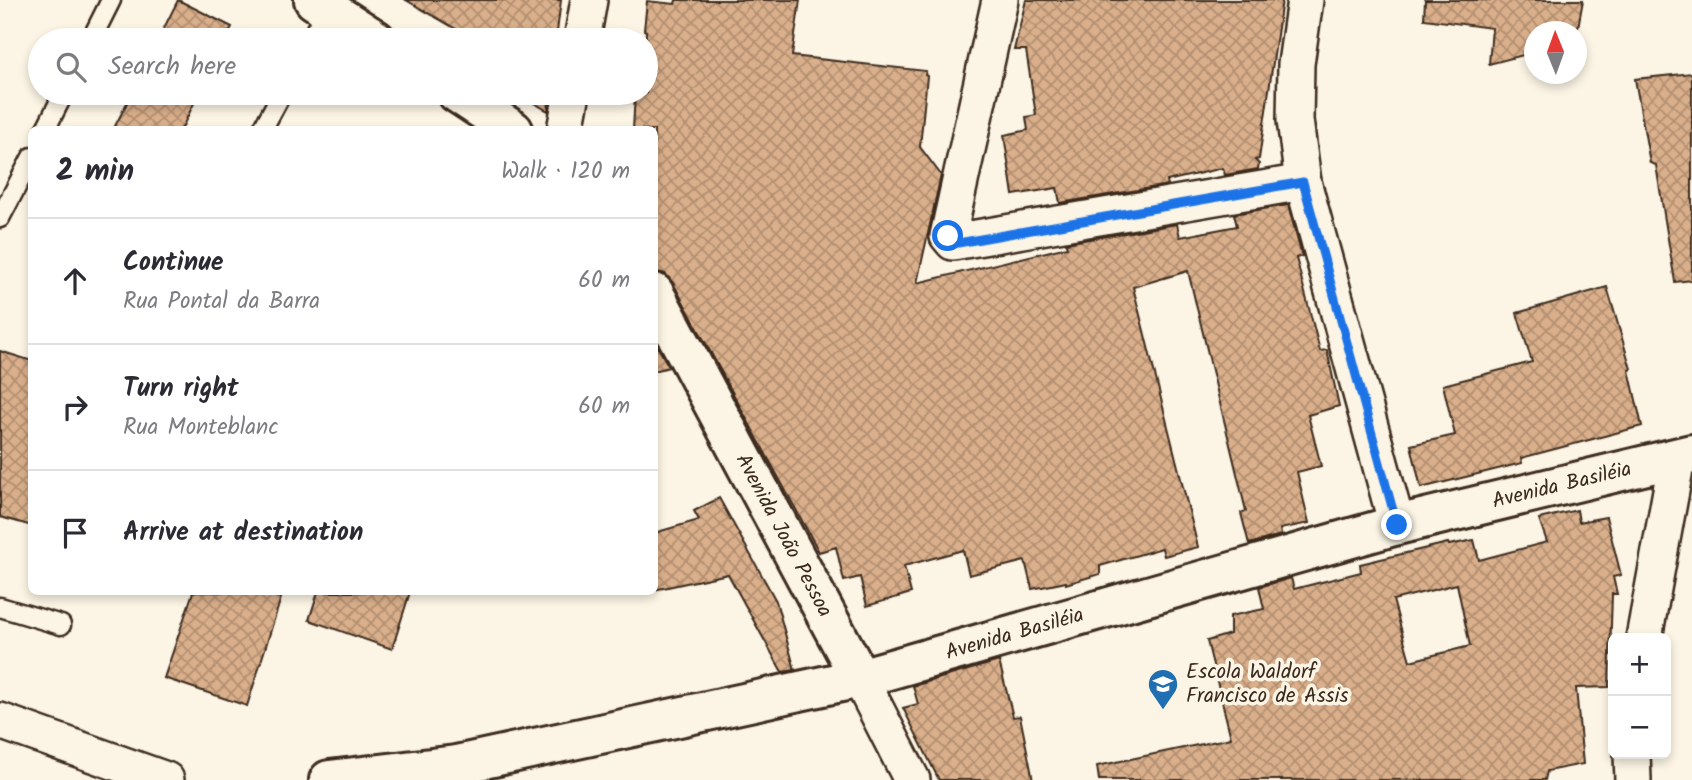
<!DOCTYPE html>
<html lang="en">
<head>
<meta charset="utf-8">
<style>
	body { margin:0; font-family:Kalam,sans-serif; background:#f7f7f7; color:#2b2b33 }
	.controls { position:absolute; right:21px; bottom:21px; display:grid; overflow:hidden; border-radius:10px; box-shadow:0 4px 10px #0003 }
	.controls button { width:63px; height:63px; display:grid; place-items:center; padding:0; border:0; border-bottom:2px solid #e1e1e2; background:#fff; color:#2b2b33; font:35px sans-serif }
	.compass { position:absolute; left:1524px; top:21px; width:63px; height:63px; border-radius:50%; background:#fff; box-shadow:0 4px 10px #0003; rotate:359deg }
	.stop { position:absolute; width:21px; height:21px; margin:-16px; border:5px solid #1a73e8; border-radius:50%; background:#fff }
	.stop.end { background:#1a73e8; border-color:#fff; box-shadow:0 2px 7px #0008 }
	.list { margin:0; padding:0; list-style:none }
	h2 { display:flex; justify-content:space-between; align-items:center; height:91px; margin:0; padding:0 28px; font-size:30px }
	h2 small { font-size:23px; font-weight:400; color:#7c7c81 }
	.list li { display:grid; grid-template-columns:46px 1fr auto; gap:21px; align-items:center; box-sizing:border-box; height:126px; padding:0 28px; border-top:2px solid #e1e1e2 }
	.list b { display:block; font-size:26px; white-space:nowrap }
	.list p { margin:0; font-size:23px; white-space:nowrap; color:#7c7c81 }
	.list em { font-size:23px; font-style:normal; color:#7c7c81 }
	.icon { flex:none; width:38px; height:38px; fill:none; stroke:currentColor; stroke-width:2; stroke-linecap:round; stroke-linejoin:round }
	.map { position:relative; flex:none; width:1692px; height:780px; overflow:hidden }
	.search { position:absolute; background:#fff; box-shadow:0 4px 10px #0003; left:28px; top:28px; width:630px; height:77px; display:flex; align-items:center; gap:18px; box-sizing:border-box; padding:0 24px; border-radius:38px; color:#7c7c81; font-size:26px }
	.panel { position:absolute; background:#fff; box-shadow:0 4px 10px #0003; left:28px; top:126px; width:630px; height:469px; border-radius:10px }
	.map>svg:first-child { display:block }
	.building { fill:url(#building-cross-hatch); stroke:#3b2a1e; stroke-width:2; fill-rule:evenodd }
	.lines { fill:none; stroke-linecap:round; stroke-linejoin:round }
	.service-casing { stroke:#3b2a1e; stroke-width:23 }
	.minor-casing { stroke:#3b2a1e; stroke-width:40 }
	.tertiary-casing { stroke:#3b2a1e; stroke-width:44 }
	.service { stroke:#fcf5e5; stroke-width:18 }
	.minor { stroke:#fcf5e5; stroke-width:35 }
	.tertiary { stroke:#fcf5e5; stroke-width:38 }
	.route { stroke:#1a73e8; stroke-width:9 }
	.labels { text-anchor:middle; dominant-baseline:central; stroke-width:7; stroke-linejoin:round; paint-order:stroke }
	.street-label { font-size:21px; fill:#3b2a1e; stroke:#fcf5e5 }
	.poi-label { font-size:21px; fill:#3b2a1e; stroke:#fcf5e5; text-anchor:start }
</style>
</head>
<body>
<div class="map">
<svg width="1692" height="780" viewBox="0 0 1692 780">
	<defs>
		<pattern id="building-cross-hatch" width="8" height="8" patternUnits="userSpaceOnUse" patternTransform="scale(1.75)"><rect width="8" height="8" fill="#daaf8b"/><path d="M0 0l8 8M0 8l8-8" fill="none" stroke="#b28f71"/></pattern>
	</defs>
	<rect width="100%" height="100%" fill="#fcf5e5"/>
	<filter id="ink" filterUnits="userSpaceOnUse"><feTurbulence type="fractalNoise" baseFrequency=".0143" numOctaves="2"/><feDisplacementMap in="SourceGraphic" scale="14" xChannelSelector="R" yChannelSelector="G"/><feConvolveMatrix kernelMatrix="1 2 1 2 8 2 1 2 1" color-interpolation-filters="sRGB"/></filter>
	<g filter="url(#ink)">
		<!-- building -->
		<g class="building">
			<path d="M 178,0 L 232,27 L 225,40 L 158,40 Z"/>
			<path d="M 406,0 L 561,0 L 556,40 L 449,40 L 456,29 Z"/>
			<path d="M 676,0 L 800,0 L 792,56 L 926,71 L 925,75 L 927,76 L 920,147 L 941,175 L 917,283 L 1067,247 L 1066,243 L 1177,224 L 1180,237 L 1237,226 L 1234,214 L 1288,205 L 1302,256 L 1296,258 L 1320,351 L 1327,350 L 1339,406 L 1308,415 L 1321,466 L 1297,472 L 1309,523 L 1280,529 L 1281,535 L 1249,544 L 1241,513 L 1246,511 L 1188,271 L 1133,287 L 1198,547 L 1164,556 L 1162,548 L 1100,566 L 1100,574 L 1066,584 L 1066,582 L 1032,589 L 1025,561 L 969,575 L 963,550 L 904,566 L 911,593 L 867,606 L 860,577 L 844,581 L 836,547 L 819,552 L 673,283 L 665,274 L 654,271 L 654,130 L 633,130 L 635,93 L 646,93 L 646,31 L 644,30 L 647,1 L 675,4 Z"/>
			<path d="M 1026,0 L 1282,0 L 1259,159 L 1255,160 L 1259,164 L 1258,169 L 1225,175 L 1223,168 L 1167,181 L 1168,185 L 1060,203 L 1057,188 L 1013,195 L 1004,135 L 1028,130 L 1026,117 L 1036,115 L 1026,50 L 1014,50 Z"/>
			<path d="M 1425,0 L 1583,0 L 1577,33 L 1535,32 L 1535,52 L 1489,64 L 1492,28 L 1424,19 Z"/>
			<path d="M 1692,73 L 1692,280 L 1675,282 L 1656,165 L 1650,163 L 1635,79 Z"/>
			<path d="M 132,93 L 199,93 L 181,130 L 113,130 Z"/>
			<path d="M 516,93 L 550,93 L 548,111 Z"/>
			<path d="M 1607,287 L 1631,369 L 1629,370 L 1642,426 L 1521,458 L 1522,463 L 1421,488 L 1411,445 L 1455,435 L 1443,385 L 1532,362 L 1517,313 Z"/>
			<path d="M 654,340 L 669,367 L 654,371 Z"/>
			<path d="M 0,351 L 32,361 L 32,526 L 0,517 Z"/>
			<path d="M 719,498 L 776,601 L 795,670 L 782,672 L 728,574 L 654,590 L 654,533 L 699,520 L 694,511 Z"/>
			<path d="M 1577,510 L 1579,522 L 1606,517 L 1621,575 L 1613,577 L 1617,594 L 1612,594 L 1609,687 L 1576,688 L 1583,764 L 1547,771 L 1545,780 L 1099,780 L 1097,766 L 1231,738 L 1207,641 L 1230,634 L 1230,616 L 1264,609 L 1259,587 L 1291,578 L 1294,589 L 1361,572 L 1360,564 L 1448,543 L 1449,545 L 1474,540 L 1479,560 L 1547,542 L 1539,519 ZM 1457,584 L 1470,646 L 1410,661 L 1393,600 Z"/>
			<path d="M 193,592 L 261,592 L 281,598 L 247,706 L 164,678 Z"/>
			<path d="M 318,592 L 410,592 L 392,649 L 309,620 Z"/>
			<path d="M 999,661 L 1013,717 L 1020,716 L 1033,780 L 939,780 L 903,708 L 918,704 L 913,686 Z"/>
		</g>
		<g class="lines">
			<!-- service casing -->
			<g class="service-casing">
				<g id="service">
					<path d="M 91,40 L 111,0"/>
					<path d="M 310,40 L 327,9"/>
					<path d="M 45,130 L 64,93"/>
					<path d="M 262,130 L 282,93"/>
					<path d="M 0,218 L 32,157"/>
					<path d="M 0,607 L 61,625"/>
				</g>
			</g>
			<!-- minor casing -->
			<g class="minor-casing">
				<g id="minor">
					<path d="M 1000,0 L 948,236 L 953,242 L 1303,182"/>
					<path d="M 1305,0 L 1296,64 L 1295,120 L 1303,182 L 1397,525"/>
					<path d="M 582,40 L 589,0"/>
					<path d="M 565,130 L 572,93"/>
					<path d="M 1644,638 L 1677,458"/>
					<path d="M 860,678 L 912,780"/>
					<path d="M 0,721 L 166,780"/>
					<path d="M 1632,754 L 1633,780"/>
				</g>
			</g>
			<!-- tertiary casing -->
			<g class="tertiary-casing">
				<g id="tertiary">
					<path d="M 314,0 L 376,40"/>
					<path d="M 457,93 L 513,130"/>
					<path id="s1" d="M 654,293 L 860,678"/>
					<path id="s2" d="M 329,780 L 456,765 L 860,678 L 1397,525 L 1692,454"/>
				</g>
			</g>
			<!-- service -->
			<use href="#service" class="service"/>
			<!-- minor -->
			<use href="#minor" class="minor"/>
			<!-- tertiary -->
			<use href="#tertiary" class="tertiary"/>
		</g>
	</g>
	<g class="lines" filter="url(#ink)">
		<!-- route -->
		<path class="route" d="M 948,236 L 953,242 L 958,243 L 1303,182 L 1397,525"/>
	</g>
	<!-- icons -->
	<defs>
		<g id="school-pin" transform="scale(1.575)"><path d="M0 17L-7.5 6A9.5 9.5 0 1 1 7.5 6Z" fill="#1f6fb2" stroke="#fcf5e5"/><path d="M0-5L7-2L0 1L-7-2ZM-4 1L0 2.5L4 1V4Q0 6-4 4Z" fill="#fff"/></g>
	</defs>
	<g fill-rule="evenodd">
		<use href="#school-pin" x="1163" y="684"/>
	</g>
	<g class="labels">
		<!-- street labels -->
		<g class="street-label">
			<text stroke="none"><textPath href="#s2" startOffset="1269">Avenida Basiléia</textPath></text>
			<text stroke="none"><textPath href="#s1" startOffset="275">Avenida João Pessoa</textPath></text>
			<text stroke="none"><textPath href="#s2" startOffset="702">Avenida Basiléia</textPath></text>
		</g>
		<!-- poi labels -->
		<g class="poi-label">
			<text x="1186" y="672">Escola Waldorf<tspan x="1186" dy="24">Francisco de Assis</tspan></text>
		</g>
	</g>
</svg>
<div class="controls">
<button>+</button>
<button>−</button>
</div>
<svg class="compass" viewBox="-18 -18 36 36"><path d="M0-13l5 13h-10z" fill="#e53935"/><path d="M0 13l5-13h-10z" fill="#7c7c81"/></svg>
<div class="stop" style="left:948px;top:236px"></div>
<div class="stop end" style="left:1397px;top:525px"></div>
<div class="search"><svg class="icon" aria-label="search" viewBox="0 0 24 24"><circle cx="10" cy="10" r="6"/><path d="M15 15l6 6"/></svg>Search here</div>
<section class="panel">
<h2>2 min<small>Walk · 120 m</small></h2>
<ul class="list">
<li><svg class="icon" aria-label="ahead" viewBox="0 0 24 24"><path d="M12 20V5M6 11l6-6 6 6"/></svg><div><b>Continue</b><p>Rua Pontal da Barra</p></div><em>60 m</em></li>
<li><svg class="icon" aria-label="right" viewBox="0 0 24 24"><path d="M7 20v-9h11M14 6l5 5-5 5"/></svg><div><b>Turn right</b><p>Rua Monteblanc</p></div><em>60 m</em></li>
<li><svg class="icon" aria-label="arrive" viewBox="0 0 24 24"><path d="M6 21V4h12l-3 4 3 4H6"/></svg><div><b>Arrive at destination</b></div></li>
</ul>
</section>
</div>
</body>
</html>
